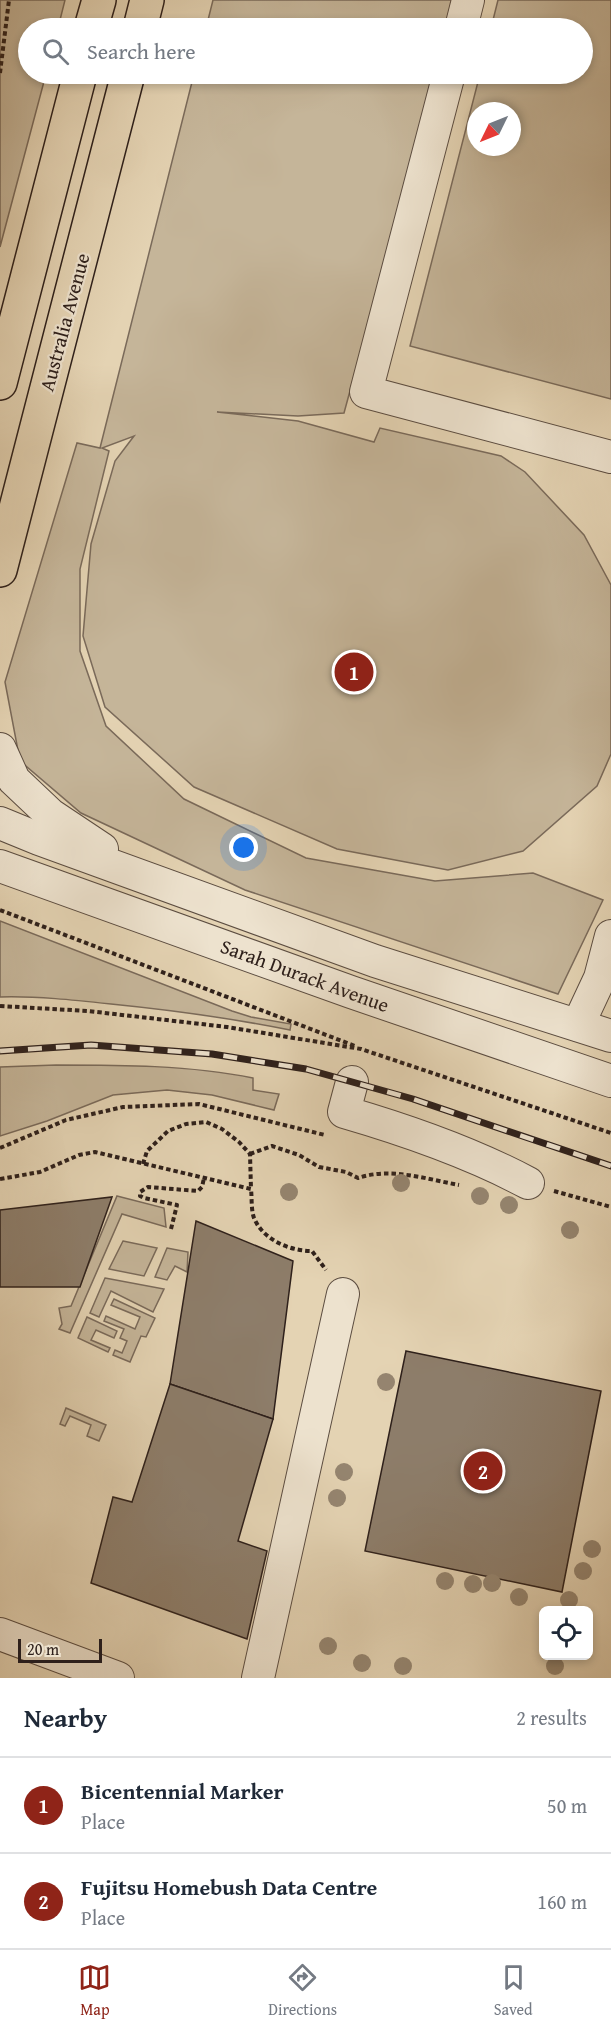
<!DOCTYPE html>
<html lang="en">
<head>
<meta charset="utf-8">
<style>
	body { margin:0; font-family:"Gentium Book Plus",serif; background:#f6f6f7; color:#1f2937 }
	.controls { position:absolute; right:18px; bottom:18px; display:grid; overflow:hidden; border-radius:9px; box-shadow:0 3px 9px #0003 }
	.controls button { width:54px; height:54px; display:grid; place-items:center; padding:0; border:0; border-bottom:2px solid #e0e1e3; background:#fff; color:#1f2937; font:30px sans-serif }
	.compass { position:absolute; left:467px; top:102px; width:54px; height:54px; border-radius:50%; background:#fff; box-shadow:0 3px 9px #0003; rotate:227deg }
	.scale { position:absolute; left:18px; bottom:15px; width:84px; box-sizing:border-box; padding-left:6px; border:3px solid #2e201b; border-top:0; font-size:16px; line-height:21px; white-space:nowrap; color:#2e201b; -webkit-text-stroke:4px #ede2ce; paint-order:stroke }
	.you { position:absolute; left:244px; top:848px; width:21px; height:21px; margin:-15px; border:4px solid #fff; border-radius:50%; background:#1a73e8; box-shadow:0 0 0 9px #1a73e833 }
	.badge { display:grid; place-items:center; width:39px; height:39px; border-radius:50%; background:#8f2418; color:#fff; font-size:20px; font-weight:700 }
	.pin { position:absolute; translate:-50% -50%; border:3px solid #fff; box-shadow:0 2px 6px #0006 }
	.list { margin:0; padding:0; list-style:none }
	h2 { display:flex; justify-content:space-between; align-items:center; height:78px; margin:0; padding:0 24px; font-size:26px }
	h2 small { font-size:20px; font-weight:400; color:#747a83 }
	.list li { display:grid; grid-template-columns:39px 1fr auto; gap:18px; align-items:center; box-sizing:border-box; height:96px; padding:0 24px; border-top:2px solid #e0e1e3 }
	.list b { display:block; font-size:22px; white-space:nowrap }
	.list p { margin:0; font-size:20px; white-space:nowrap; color:#747a83 }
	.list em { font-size:20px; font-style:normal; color:#747a83 }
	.icon { flex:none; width:33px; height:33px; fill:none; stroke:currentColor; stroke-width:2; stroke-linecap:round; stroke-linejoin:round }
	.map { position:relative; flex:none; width:611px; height:1678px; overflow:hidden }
	.search { position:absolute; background:#fff; box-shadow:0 3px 9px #0003; left:18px; right:18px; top:18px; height:66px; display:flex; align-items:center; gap:15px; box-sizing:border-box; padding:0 21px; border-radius:33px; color:#747a83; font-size:22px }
	.sheet { height:270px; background:#fff }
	nav { display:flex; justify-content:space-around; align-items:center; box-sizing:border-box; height:84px; border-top:2px solid #e0e1e3; background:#fff; font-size:16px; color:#747a83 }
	nav a { display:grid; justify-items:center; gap:3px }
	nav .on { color:#8f2418 }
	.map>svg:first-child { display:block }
	.green { fill:#c5b599; stroke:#7a6a5a; stroke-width:1.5; fill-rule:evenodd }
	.building { fill:#8d7d6a; stroke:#2e201b; stroke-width:1.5 }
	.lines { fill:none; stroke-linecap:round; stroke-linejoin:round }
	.minor-casing { stroke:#5c4d41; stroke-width:34 }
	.major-casing { stroke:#2e201b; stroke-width:36 }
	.path { stroke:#2e201b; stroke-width:4; stroke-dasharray:4.5 3; stroke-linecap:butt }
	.minor { stroke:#ede2ce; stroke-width:32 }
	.major { stroke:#e4d3b3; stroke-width:33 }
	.rail-casing { stroke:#2e201b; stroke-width:7 }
	.rail { stroke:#ede2ce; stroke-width:4.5; stroke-dasharray:14; stroke-linecap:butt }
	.tree { fill:#958570 }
	.labels { text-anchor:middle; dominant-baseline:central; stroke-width:4.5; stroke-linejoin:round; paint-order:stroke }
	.street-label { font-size:20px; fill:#2e201b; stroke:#ede2ce }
</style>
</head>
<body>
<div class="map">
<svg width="611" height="1678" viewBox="0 0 611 1678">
	<rect width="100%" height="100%" fill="#e4d3b3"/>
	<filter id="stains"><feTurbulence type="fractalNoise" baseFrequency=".00333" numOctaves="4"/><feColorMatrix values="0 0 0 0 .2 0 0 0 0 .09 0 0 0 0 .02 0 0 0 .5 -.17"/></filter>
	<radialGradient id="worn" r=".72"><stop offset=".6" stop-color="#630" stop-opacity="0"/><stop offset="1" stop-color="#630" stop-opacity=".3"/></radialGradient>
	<!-- green -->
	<g class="green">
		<path d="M 0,0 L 65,0 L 58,28 L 28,28 L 28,74 L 46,74 L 0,247 Z"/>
		<path d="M 213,0 L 455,0 L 448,28 L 206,28 Z"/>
		<path d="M 498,0 L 611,0 L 611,399 L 410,346 L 480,74 L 582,74 L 582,28 L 491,28 ZM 476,111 L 512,111 L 512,147 L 476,147 Z"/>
		<path d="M 194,74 L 436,74 L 344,413 L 298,416 L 217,412 L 298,421 L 374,442 L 380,428 L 501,456 L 525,472 L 584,535 L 611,585 L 611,754 L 597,786 L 523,851 L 448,870 L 337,849 L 194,787 L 105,707 L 83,636 L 91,544 L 115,461 L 134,436 L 102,448 L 109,451 L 80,569 L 80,651 L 106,726 L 184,799 L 306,858 L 435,881 L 533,873 L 603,900 L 558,994 L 245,890 L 81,813 L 20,761 L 5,682 L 77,443 L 100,448 Z"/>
		<path d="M 0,921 L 232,1011 L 251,1017 L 291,1024 L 290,1030 C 230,1018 171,1010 111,1004 C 74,1000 37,996 0,997 Z"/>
		<path d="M 56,1065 C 121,1065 189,1065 253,1078 L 253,1090 L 279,1094 L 274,1110 L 212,1095 L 167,1090 L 113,1095 L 47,1121 L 0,1136 L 0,1067 Z"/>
		<path d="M 117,1196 L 164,1208 L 166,1227 L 122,1214 L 70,1333 L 59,1329 L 62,1324 L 59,1308 L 71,1306 Z"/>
		<path d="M 123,1241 L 157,1248 L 144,1276 L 109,1269 Z"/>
		<path d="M 167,1248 L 188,1252 L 187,1272 L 175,1266 L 167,1280 L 155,1277 Z"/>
		<path d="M 105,1278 L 164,1289 L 153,1312 L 111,1291 L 99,1317 L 90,1313 Z"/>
		<path d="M 114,1299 L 155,1318 L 146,1337 L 141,1336 L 130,1362 L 113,1355 L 115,1350 L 122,1353 L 127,1341 L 120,1338 L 124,1329 L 104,1321 L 106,1316 L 135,1329 L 140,1317 L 111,1305 Z"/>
		<path d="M 87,1317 L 117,1331 L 114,1338 L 96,1330 L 91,1340 L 110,1348 L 108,1352 L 78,1338 Z"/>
		<path d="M 66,1408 L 106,1425 L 99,1441 L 87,1436 L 91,1425 L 70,1416 L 65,1426 L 60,1424 Z"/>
	</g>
	<!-- building -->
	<g class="building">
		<path d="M 112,1197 L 80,1287 L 0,1287 L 0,1210 Z"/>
		<path d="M 196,1221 L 293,1261 L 273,1419 L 170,1384 Z"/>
		<path d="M 406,1351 L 601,1391 L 562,1592 L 365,1551 Z"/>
		<path d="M 170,1384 L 273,1419 L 238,1541 L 267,1551 L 247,1639 L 91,1583 L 113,1497 L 132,1502 Z"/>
	</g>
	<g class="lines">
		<!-- minor casing -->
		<g class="minor-casing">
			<g id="minor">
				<path d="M 461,28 L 468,0"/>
				<path d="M 449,74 L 366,392 L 611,457"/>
				<path d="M 0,749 L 14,780 L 51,815 L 102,849"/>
				<path d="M 0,823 L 39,839 L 375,961 L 611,1036"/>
				<path d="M 0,866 L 351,992 L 611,1081"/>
				<path d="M 578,1025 L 600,978 L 611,936"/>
				<path d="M 352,1082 L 344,1112 C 406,1130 470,1152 528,1183"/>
				<path d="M 0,1634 L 118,1678"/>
				<path d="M 258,1678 L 343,1294"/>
			</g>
		</g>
		<!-- major casing -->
		<g class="major-casing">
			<g id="major">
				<path d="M 91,28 L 99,0"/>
				<path d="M 140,28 L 147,0"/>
				<path d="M 0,383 L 80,74"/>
				<path d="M 0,570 L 128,74"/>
			</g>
		</g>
		<!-- path -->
		<g class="path">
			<path d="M 0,73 L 9,0"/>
			<path d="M 0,910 L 355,1046"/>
			<path d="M 0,1006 L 88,1011 L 227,1027 L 361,1049 L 611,1133"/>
			<path d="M 0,1148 L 66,1120 L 123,1107 L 199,1104 L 325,1135"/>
			<path d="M 250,1154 L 272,1146 L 299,1155 L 319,1167 L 346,1172 L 358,1178 C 390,1167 426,1179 459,1185"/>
			<path d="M 143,1164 L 147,1151 L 168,1131 L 186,1124 L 206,1122 L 222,1129 L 239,1142 L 250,1154 L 251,1189"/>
			<path d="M 0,1179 L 40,1172 L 79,1155 L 95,1152 L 251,1189 C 252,1198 251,1210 254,1218 C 263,1240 290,1251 312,1251 L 326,1270"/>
			<path d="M 554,1191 L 611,1207"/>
			<path d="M 171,1229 L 177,1205 L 144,1198 L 140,1196 L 140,1192 L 148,1187 L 198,1191 L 202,1187 L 204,1178"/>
		</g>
		<!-- minor -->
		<use href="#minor" class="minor"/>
		<!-- major -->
		<use href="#major" class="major"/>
		<!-- rail casing -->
		<g class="rail-casing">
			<path id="rail" d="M 0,1051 L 91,1045 L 212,1054 L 306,1069 L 413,1099 L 611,1166"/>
		</g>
		<!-- rail -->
		<use href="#rail" class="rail"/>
	</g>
	<!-- trees -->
	<g class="tree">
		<circle cx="401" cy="1183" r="9"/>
		<circle cx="289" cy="1192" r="9"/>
		<circle cx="480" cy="1196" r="9"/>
		<circle cx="509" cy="1205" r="9"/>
		<circle cx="570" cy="1230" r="9"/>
		<circle cx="386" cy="1382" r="9"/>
		<circle cx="344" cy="1472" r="9"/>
		<circle cx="337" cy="1498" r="9"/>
		<circle cx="592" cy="1549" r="9"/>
		<circle cx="583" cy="1571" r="9"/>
		<circle cx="445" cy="1581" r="9"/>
		<circle cx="492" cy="1583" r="9"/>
		<circle cx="473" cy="1584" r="9"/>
		<circle cx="519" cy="1597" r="9"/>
		<circle cx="569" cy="1600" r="9"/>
		<circle cx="328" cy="1646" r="9"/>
		<circle cx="362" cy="1663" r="9"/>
		<circle cx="403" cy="1666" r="9"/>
		<circle cx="555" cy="1666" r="9"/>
	</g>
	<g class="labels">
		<!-- street labels -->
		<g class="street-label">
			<text transform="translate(64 322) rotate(-75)">Australia Avenue</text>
			<text transform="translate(305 975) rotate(20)">Sarah Durack Avenue</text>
		</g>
	</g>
	<rect width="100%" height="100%" filter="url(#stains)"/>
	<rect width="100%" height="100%" fill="url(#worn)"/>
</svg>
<div class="controls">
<button><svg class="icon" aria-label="locate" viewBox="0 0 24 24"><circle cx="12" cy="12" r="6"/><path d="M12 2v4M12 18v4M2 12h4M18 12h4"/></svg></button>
</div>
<svg class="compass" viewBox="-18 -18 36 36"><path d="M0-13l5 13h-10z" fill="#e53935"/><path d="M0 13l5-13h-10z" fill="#747a83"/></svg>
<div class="scale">20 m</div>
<div class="you"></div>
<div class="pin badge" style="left:354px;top:672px">1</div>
<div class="pin badge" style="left:483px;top:1471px">2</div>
<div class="search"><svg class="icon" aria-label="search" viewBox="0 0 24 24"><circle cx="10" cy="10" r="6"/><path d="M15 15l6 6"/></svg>Search here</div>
</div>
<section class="sheet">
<h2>Nearby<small>2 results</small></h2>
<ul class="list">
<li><span class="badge">1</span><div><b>Bicentennial Marker</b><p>Place</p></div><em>50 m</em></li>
<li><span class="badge">2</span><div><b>Fujitsu Homebush Data Centre</b><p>Place</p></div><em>160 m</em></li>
</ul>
</section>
<nav>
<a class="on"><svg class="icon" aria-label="map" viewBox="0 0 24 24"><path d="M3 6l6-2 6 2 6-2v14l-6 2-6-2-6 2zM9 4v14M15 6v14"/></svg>Map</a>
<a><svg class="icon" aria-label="directions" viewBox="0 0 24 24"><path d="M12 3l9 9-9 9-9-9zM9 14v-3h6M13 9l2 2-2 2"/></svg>Directions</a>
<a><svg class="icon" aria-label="saved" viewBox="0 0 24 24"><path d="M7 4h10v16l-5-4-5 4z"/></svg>Saved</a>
</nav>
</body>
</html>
